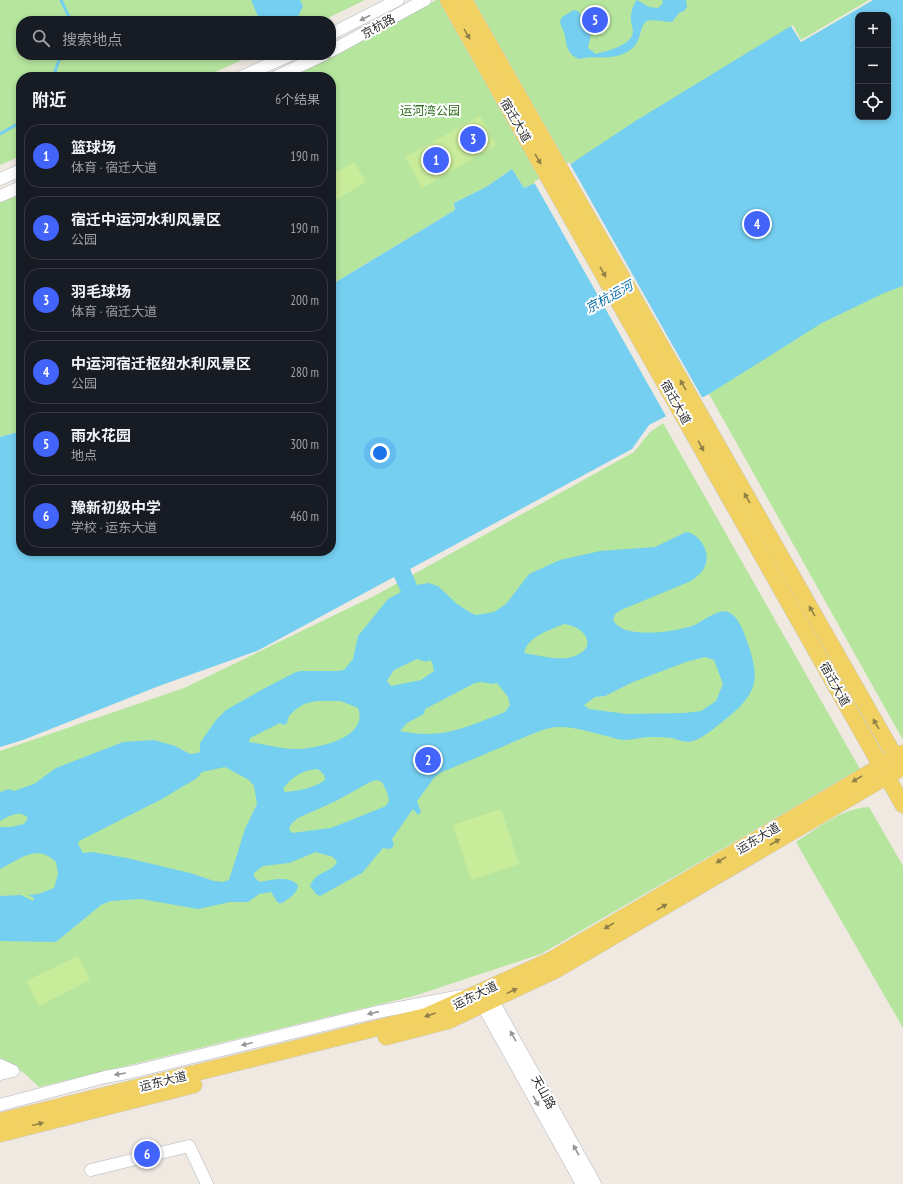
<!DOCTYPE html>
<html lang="zh">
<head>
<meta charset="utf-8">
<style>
	body { margin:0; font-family:"PT Sans Narrow","Noto Sans SC",sans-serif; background:#242831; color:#f1f3f6 }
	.controls { position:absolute; right:12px; top:12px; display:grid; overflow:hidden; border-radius:8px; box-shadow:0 2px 6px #0003 }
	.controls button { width:36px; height:36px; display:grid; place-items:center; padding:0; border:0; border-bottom:1px solid #363941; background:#171b24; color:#f1f3f6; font:20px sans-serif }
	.you { position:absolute; left:380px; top:453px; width:14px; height:14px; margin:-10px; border:3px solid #fff; border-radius:50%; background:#1a73e8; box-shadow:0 0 0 6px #1a73e833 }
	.badge { display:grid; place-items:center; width:26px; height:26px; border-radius:50%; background:#4264fb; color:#fff; font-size:13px; font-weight:700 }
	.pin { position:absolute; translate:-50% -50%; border:2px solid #fff; box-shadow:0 1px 4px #0006 }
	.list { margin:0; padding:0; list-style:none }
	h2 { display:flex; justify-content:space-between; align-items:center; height:52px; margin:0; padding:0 16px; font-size:17px }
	h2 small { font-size:13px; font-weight:400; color:#9ea1a6 }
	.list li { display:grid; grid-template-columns:26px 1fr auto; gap:12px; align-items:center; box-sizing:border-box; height:64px; margin:0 8px 8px; padding:0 8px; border:1px solid #363941; border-radius:16px }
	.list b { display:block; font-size:15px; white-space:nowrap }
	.list p { margin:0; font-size:13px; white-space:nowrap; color:#9ea1a6 }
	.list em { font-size:13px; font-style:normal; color:#9ea1a6 }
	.icon { flex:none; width:22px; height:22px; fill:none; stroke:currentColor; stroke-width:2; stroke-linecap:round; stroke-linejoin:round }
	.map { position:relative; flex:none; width:903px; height:1184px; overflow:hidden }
	.search { position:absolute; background:#171b24; box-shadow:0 2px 6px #0003; left:16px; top:16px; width:320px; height:44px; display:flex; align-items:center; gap:10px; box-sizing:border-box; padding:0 14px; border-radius:16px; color:#9ea1a6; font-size:15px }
	.panel { position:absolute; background:#171b24; box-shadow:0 2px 6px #0003; left:16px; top:72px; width:320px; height:484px; border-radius:16px }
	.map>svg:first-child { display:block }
	.green { fill:#b6e59e; fill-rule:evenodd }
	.pitch { fill:#c9ec9a }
	.water { fill:#75cff0; fill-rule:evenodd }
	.pier { fill:#efe9e1 }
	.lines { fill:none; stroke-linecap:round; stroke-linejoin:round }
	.stream { stroke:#75cff0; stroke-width:3 }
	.minor-casing { stroke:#b4b7c1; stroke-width:13 }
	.major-casing { stroke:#c9c9c9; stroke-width:17 }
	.minor { stroke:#fff; stroke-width:12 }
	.major { stroke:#f2d163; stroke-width:16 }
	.oneway { fill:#969696 }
	.oneway2 { fill:#908048 }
	.labels { text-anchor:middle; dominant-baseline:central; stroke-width:4; stroke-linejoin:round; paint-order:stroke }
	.street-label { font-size:12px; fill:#2e2e2e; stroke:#fff }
	.park-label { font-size:12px; fill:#2c6e1b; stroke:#fff }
	.water-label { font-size:13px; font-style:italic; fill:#0d6fa3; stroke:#fff }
</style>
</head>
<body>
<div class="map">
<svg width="903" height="1184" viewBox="0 0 903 1184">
	<rect width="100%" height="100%" fill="#efe9e1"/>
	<!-- green -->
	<g class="green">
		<path d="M 0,0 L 365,0 L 322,21 L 21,21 L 21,55 L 253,55 L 204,77 L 21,77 L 21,156 L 0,165 Z"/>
		<path d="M 436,0 L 903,0 L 903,740 L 709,394 L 574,161 L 557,173 L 524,188 L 512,169 L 486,187 L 454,203 L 455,210 L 331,285 L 331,77 L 292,77 ZM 858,15 L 888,15 L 888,117 L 858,117 Z"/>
		<path d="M 21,192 L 21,431 L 0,437 L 0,201 Z"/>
		<path d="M 663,423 L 860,769 L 541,954 L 414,996 L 39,1087 L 24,1073 L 0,1058 L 0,751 L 184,688 L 376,595 L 634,452 L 650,432 Z"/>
		<path d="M 869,807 L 903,866 L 903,1028 L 796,842 C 818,828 842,808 869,807 Z"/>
	</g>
	<!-- pitch -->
	<g class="pitch">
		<path d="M 480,116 L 496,145 L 422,188 L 405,157 Z"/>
		<path d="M 354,162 L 366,182 L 337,199 L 331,189 L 331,175 Z"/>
		<path d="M 501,809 L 519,864 L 471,880 L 453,825 Z"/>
		<path d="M 78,956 L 90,980 L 39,1006 L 26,981 Z"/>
	</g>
	<!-- water -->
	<g class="water">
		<path d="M 251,0 L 300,0 L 303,6 L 296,21 L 260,21 Z"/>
		<path d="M 637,0 L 649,7 L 658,8 L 663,3 L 662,0 L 686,0 L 687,7 L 684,11 L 679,13 L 672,22 C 666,22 650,19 647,21 C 637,27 645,45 623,54 C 609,60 592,55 580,59 C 568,56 566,45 565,35 C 564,31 561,27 560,22 L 562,17 L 574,10 L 578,11 C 589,27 594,27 588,48 L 596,54 C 606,51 620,48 628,41 C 636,34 632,28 631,21 C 630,16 633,3 637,0 Z"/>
		<path d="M 873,0 L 903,0 L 903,286 L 884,293 L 822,323 L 709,394 L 649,425 L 632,449 L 410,569 L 417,585 L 428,583 L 438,586 L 457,604 L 471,613 L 476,615 L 494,612 L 506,604 L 529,574 L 560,560 L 600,551 L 655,547 L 686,532 C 701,534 712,554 704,568 C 701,574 696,577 691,581 L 621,610 L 615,614 L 613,620 C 623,640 673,632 692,626 C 702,623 717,608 728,612 C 736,615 741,625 744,633 C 761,678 761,692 721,723 C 713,729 703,738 693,741 C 685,743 679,740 672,738 C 665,737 658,737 651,737 C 642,737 633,740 624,740 C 618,740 612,737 606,736 C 591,732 575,727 559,727 C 545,727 531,735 518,740 C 492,751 466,762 440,773 L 434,778 L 417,801 L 421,812 L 418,815 L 413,809 L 392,839 L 394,846 L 390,849 L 383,848 L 362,873 L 320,896 L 316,894 L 310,886 C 317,870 331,873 337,862 L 333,857 L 316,852 L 289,863 L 263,866 L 254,873 L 254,877 L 260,882 C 272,880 288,875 298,885 C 298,893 288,899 282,903 L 278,903 L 271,892 L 259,894 L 248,902 L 230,902 L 198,909 L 141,899 L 111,901 L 101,905 L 56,942 L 0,941 L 0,896 L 21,895 L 33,901 L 34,898 L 28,895 L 38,894 L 54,888 L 58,874 L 56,862 C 37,843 20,859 0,869 L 0,827 L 11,827 L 24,824 L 28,818 C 20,809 9,816 0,821 L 0,792 L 9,789 L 14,791 L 34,784 L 56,768 L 123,742 L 154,740 L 175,746 L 190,754 L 198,753 L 200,751 L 200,743 L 216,720 L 226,710 L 263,689 L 294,673 L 300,671 L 337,671 L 344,670 L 353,659 L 358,636 L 388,599 L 401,592 L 394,577 L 257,651 L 159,686 L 23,740 L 0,747 L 0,437 L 21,431 L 21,551 L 331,551 L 331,285 L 455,210 L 454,203 L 486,187 L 512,169 L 524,188 L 557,173 L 637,120 L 791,26 L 801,42 ZM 858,15 L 888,15 L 888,117 L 858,117 ZM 564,624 C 587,627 599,649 572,657 C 560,661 536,655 524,653 C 528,636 550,630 564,624 ZM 705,657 L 714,660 L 723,684 L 716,701 L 701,711 L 684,713 L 627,714 L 589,709 L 584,705 L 595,697 L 605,696 L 633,682 L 686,662 ZM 417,659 L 426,662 L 429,660 L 432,662 L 434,671 L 421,680 L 391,686 L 387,681 L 394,670 ZM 482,682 L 492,684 L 497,683 L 508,697 L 510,705 L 505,712 C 467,727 442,740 400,731 L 407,723 L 424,714 L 425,709 L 475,683 ZM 316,701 L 341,701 L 358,708 C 369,737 321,747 301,749 C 284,750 266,744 249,742 L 250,738 L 280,723 L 284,725 L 287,723 L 289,716 L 295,710 L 304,704 ZM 225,767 L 249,780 L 254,786 L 257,804 L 245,829 L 229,880 L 223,882 L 214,881 L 190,873 L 127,858 L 92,852 L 83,853 L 78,844 L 79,841 L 162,799 L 197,778 L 202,772 ZM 317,769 C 322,772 325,774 325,780 C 314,788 299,791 285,792 L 283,789 C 291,777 303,770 317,769 ZM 377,780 L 382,782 L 387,792 L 389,801 L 386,806 L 331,828 L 292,833 L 289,829 L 292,823 L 298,818 L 336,801 L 370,782 Z"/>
	</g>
	<!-- pier -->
	<g class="pier">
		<path d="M 869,0 L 873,0 L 801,42 L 791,26 L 793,25 L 801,40 Z"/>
		<path d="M 569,162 L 703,399 L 667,418 L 534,182 Z"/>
	</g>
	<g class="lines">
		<!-- stream -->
		<g class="stream">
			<path d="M 61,0 L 71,21"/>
			<path d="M 53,77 L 61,55"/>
			<path d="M 0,134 L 21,122"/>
		</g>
		<!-- minor casing -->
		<g class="minor-casing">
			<g id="minor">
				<path d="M 331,34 L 398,0"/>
				<path d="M 331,51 L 425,0"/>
				<path d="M 241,77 L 290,55"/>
				<path d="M 276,77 L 323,55"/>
				<path d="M 0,179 L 21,170"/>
				<path d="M 0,196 L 21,187"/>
				<path d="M 493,1001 L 595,1184"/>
				<path d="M 483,1006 L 582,1184"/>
				<path d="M 0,1065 L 13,1071 L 0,1074"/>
				<path d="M 0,1105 L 105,1077 L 132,1072 L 373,1013 L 461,996"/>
				<path d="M 91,1170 L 189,1146 L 207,1184"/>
			</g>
		</g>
		<!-- major casing -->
		<g class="major-casing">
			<g id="major">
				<path d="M 448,0 L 903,805"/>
				<path d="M 464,0 L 901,767"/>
				<path d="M 386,1037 L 448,1021 L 556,970 L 903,767"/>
				<path d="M 0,1121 L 426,1016 L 551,960 L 903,753"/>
				<path d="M 0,1134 L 194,1085"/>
			</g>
		</g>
		<!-- minor -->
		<use href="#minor" class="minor"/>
		<!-- major -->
		<use href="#major" class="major"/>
	</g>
	<!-- one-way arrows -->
	<defs><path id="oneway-solid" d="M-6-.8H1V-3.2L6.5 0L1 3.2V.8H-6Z"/></defs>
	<g class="oneway">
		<use href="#oneway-solid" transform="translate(365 18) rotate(153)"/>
		<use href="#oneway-solid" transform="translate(373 1013) rotate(167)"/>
		<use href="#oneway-solid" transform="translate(513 1036) rotate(-119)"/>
		<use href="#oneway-solid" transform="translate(247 1044) rotate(166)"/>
		<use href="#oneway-solid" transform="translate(120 1074) rotate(171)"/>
		<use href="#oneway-solid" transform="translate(536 1101) rotate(61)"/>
		<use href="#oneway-solid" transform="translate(576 1150) rotate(-119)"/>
	</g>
	<g class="oneway2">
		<use href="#oneway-solid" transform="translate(467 34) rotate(60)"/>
		<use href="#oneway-solid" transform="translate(538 159) rotate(60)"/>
		<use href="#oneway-solid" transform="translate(603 272) rotate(60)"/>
		<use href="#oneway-solid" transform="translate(683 385) rotate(-120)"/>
		<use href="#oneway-solid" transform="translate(701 446) rotate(61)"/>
		<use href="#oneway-solid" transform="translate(747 498) rotate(-120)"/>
		<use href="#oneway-solid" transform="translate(812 611) rotate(-120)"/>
		<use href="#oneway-solid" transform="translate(876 724) rotate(-120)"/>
		<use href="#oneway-solid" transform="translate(857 779) rotate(149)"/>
		<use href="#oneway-solid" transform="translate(775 842) rotate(-30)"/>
		<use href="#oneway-solid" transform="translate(721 860) rotate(149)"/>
		<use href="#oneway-solid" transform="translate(662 907) rotate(-30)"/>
		<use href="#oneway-solid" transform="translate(609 926) rotate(149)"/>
		<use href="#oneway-solid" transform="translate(512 991) rotate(-26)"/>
		<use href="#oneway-solid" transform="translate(430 1015) rotate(161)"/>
		<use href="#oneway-solid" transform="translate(38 1124) rotate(-14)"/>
	</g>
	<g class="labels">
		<!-- street labels -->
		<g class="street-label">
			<text transform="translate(378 26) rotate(-29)">京杭路</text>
			<text transform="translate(516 120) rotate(60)">宿迁大道</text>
			<text transform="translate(676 402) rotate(61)">宿迁大道</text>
			<text transform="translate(835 684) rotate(61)">宿迁大道</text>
			<text transform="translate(758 838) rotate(-31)">运东大道</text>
			<text transform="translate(475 995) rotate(-26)">运东大道</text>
			<text transform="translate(163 1081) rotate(-14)">运东大道</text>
			<text transform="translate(544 1092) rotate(61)">天山路</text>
		</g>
		<!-- park labels -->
		<g class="park-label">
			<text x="430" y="110">运河湾公园</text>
		</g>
		<!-- water labels -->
		<g class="water-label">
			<text transform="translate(609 297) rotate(-29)">京杭运河</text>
		</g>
	</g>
</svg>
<div class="controls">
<button>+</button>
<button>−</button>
<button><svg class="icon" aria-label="locate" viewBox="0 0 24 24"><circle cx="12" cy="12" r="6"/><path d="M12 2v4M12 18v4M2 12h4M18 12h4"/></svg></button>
</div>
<div class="you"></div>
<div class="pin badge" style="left:436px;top:160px">1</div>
<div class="pin badge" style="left:428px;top:760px">2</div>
<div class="pin badge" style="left:473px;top:139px">3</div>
<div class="pin badge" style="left:757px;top:224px">4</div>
<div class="pin badge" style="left:595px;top:20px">5</div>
<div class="pin badge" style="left:147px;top:1154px">6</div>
<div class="search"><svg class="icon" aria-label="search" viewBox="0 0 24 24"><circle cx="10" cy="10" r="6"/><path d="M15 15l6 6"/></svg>搜索地点</div>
<section class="panel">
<h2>附近<small>6个结果</small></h2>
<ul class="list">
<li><span class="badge">1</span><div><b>篮球场</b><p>体育 · 宿迁大道</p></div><em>190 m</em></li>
<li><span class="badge">2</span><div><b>宿迁中运河水利风景区</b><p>公园</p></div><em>190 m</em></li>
<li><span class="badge">3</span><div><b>羽毛球场</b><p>体育 · 宿迁大道</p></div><em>200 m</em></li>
<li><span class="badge">4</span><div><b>中运河宿迁枢纽水利风景区</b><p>公园</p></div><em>280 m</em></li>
<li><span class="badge">5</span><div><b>雨水花园</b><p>地点</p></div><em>300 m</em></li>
<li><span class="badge">6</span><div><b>豫新初级中学</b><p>学校 · 运东大道</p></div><em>460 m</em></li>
</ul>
</section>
</div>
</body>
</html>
